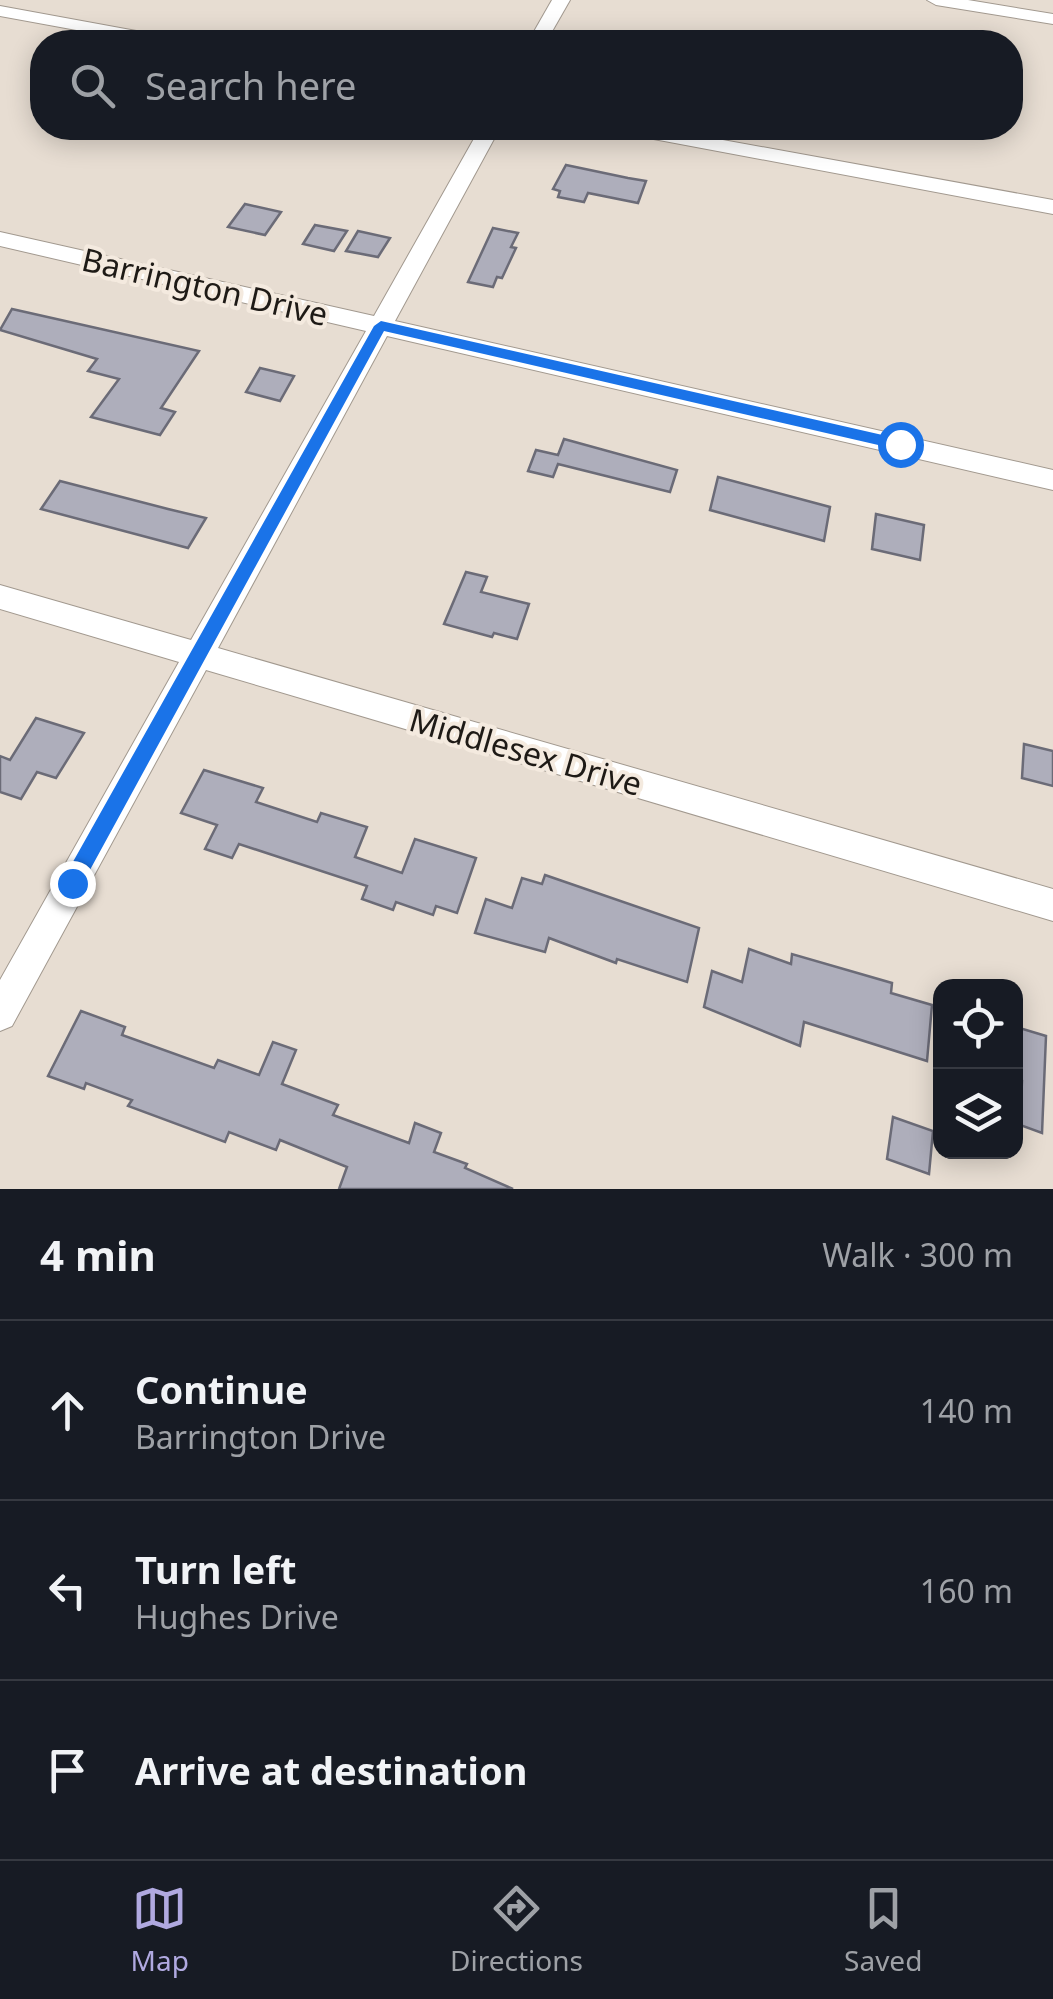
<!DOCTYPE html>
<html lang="en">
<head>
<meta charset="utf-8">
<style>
	body { margin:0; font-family:"Noto Sans",sans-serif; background:#242831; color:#f1f3f6 }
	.controls { position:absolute; right:30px; bottom:30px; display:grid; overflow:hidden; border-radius:20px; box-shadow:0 5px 25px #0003 }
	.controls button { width:90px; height:90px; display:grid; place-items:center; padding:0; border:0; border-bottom:2px solid #363941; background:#171b24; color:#f1f3f6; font:50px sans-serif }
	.stop { position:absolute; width:30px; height:30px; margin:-22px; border:8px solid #1a73e8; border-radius:50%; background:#fff }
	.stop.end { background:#1a73e8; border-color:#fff; box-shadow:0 2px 10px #0008 }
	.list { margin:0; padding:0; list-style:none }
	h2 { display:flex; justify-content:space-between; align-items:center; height:130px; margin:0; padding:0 40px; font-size:42px }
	h2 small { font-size:32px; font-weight:400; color:#9ea1a6 }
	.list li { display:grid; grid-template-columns:65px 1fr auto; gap:30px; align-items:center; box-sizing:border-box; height:180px; padding:0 40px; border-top:2px solid #363941 }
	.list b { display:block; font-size:38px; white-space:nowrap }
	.list p { margin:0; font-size:32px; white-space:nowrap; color:#9ea1a6 }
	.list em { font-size:32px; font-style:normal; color:#9ea1a6 }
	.icon { flex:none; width:55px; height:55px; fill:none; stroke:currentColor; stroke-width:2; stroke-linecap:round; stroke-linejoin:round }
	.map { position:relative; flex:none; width:1053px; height:1189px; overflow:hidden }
	.search { position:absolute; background:#171b24; box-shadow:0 5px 25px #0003; left:30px; right:30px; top:30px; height:110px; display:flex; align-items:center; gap:25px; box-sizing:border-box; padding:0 35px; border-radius:40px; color:#9ea1a6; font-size:38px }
	.sheet { height:670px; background:#171b24 }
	nav { display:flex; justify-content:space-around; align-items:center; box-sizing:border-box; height:140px; border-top:2px solid #363941; background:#171b24; font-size:28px; color:#9ea1a6 }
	nav a { display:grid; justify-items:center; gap:5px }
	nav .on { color:#b0a9e0 }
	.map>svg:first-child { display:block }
	.building { fill:#aeaebb; stroke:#6b6b77; stroke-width:2.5 }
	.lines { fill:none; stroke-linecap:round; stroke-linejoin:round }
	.minor-casing { stroke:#a2998f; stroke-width:2 }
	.minor { fill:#fff; fill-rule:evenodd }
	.route { fill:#1a73e8 }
	.labels { text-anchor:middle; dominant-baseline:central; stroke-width:8; stroke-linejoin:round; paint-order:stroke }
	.street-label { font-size:32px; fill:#1e1a16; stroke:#f4eadf }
</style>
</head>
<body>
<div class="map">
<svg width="1053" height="1189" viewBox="0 0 1053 1189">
	<rect width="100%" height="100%" fill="#e7ddd2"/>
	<!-- building -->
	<g class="building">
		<path d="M 566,165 L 628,178 L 646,181 L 638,203 L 588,193 L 584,202 L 558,197 L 560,191 L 553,189 Z"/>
		<path d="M 245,204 L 281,212 L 265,235 L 228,227 Z"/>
		<path d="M 315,225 L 347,231 L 334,251 L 303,244 Z"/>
		<path d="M 493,228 L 518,233 L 511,247 L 516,248 L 502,278 L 497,277 L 493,287 L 468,282 Z"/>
		<path d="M 358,231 L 390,238 L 378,257 L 346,251 Z"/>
		<path d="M 12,309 L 199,351 L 161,408 L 175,412 L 160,435 L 91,417 L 119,379 L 88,371 L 97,359 L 0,330 Z"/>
		<path d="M 260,368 L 294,376 L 280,401 L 246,392 Z"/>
		<path d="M 564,439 L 677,470 L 670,492 L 558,464 L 553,477 L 528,471 L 536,450 L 558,455 Z"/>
		<path d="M 718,477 L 830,507 L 824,541 L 710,510 Z"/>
		<path d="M 60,481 L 168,509 L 206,518 L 188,548 L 41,509 Z"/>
		<path d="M 876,514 L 924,525 L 920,560 L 872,549 Z"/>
		<path d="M 466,572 L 487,577 L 481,592 L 529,604 L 517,639 L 494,633 L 492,637 L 444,624 Z"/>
		<path d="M 36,718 L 84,733 L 56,778 L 37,772 L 21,799 L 0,792 L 0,756 L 10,760 Z"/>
		<path d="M 1024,744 L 1053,751 L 1053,786 L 1022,778 Z"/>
		<path d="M 204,770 L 263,788 L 256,802 L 317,822 L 321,813 L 367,827 L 355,857 L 402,873 L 415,839 L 476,858 L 457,913 L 436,906 L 433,915 L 396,902 L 393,910 L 362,899 L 367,886 L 239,844 L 232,858 L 205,849 L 217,825 L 181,813 Z"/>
		<path d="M 545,875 L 699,928 L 687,982 L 617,959 L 616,963 L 549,938 L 545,952 L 475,933 L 486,899 L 512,908 L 522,878 L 542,884 Z"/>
		<path d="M 749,949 L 791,964 L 792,954 L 892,983 L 891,993 L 932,1005 L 927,1061 L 804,1022 L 800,1046 L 704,1007 L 712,971 L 742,982 Z"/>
		<path d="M 81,1011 L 125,1027 L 122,1035 L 214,1068 L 218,1060 L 259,1075 L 273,1042 L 296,1050 L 282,1084 L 338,1105 L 333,1115 L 409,1143 L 415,1123 L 441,1133 L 434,1152 L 467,1164 L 465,1168 L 513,1189 L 339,1189 L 347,1167 L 280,1140 L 276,1150 L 229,1132 L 225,1142 L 128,1106 L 132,1100 L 86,1083 L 84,1089 L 48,1076 Z"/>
		<path d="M 1016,1027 L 1046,1036 L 1042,1133 L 1020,1125 L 1022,1081 L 1016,1079 Z"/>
		<path d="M 893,1117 L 933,1131 L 929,1174 L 887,1159 Z"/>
	</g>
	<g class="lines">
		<!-- minor casing -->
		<g class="minor-casing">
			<g id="minor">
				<path d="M 552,0 L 570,0 L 546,42 L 528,42 Z"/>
				<path d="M 927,0 L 968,0 L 1053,14 L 1053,24 L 936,5 Z"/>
				<path d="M 0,6 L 169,37 L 178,42 L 142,42 L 0,16 Z"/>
				<path d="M 480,128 L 500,128 L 395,321 L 1053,470 L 1053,490 L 387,336 L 218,648 L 1053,889 L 1053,921 L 206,670 L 12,1026 L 0,1031 L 0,980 L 179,662 L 0,609 L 0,585 L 191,640 L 366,331 L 0,246 L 0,232 L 374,316 Z"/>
				<path d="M 617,128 L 657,128 L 1053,200 L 1053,214 L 627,134 Z"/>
			</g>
		</g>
		<!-- minor -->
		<use href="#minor" class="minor"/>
	</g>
	<!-- route -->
	<path class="route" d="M 381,321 L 900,439 L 907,444 L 900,450 L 384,331 L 79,890 L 65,890 L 65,876 L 374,326 Z"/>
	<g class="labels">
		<!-- street labels -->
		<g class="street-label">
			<text transform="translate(205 286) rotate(13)">Barrington Drive</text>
			<text transform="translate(526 751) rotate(16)">Middlesex Drive</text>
		</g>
	</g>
</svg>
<div class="controls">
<button><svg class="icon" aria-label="locate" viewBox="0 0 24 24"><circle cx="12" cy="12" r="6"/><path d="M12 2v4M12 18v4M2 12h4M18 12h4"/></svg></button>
<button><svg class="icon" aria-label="layers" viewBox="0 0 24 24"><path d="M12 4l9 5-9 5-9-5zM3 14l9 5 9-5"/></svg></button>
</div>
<div class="stop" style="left:900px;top:444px"></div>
<div class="stop end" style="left:72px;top:883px"></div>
<div class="search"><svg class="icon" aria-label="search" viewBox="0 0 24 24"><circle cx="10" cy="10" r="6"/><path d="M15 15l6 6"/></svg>Search here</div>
</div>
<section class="sheet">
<h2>4 min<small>Walk · 300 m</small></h2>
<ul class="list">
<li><svg class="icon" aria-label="ahead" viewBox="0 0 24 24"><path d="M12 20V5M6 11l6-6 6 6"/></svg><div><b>Continue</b><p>Barrington Drive</p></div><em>140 m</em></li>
<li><svg class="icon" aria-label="left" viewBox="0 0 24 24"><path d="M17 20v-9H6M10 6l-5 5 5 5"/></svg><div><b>Turn left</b><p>Hughes Drive</p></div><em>160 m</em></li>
<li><svg class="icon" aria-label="arrive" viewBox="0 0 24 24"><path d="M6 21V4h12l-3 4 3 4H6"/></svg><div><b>Arrive at destination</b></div></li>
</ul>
</section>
<nav>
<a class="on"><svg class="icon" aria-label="map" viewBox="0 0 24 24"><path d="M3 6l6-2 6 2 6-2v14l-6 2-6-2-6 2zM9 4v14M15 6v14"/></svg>Map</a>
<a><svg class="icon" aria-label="directions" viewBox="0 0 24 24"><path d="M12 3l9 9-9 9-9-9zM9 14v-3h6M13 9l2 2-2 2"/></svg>Directions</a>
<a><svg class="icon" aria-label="saved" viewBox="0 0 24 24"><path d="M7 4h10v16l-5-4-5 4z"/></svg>Saved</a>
</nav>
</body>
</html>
